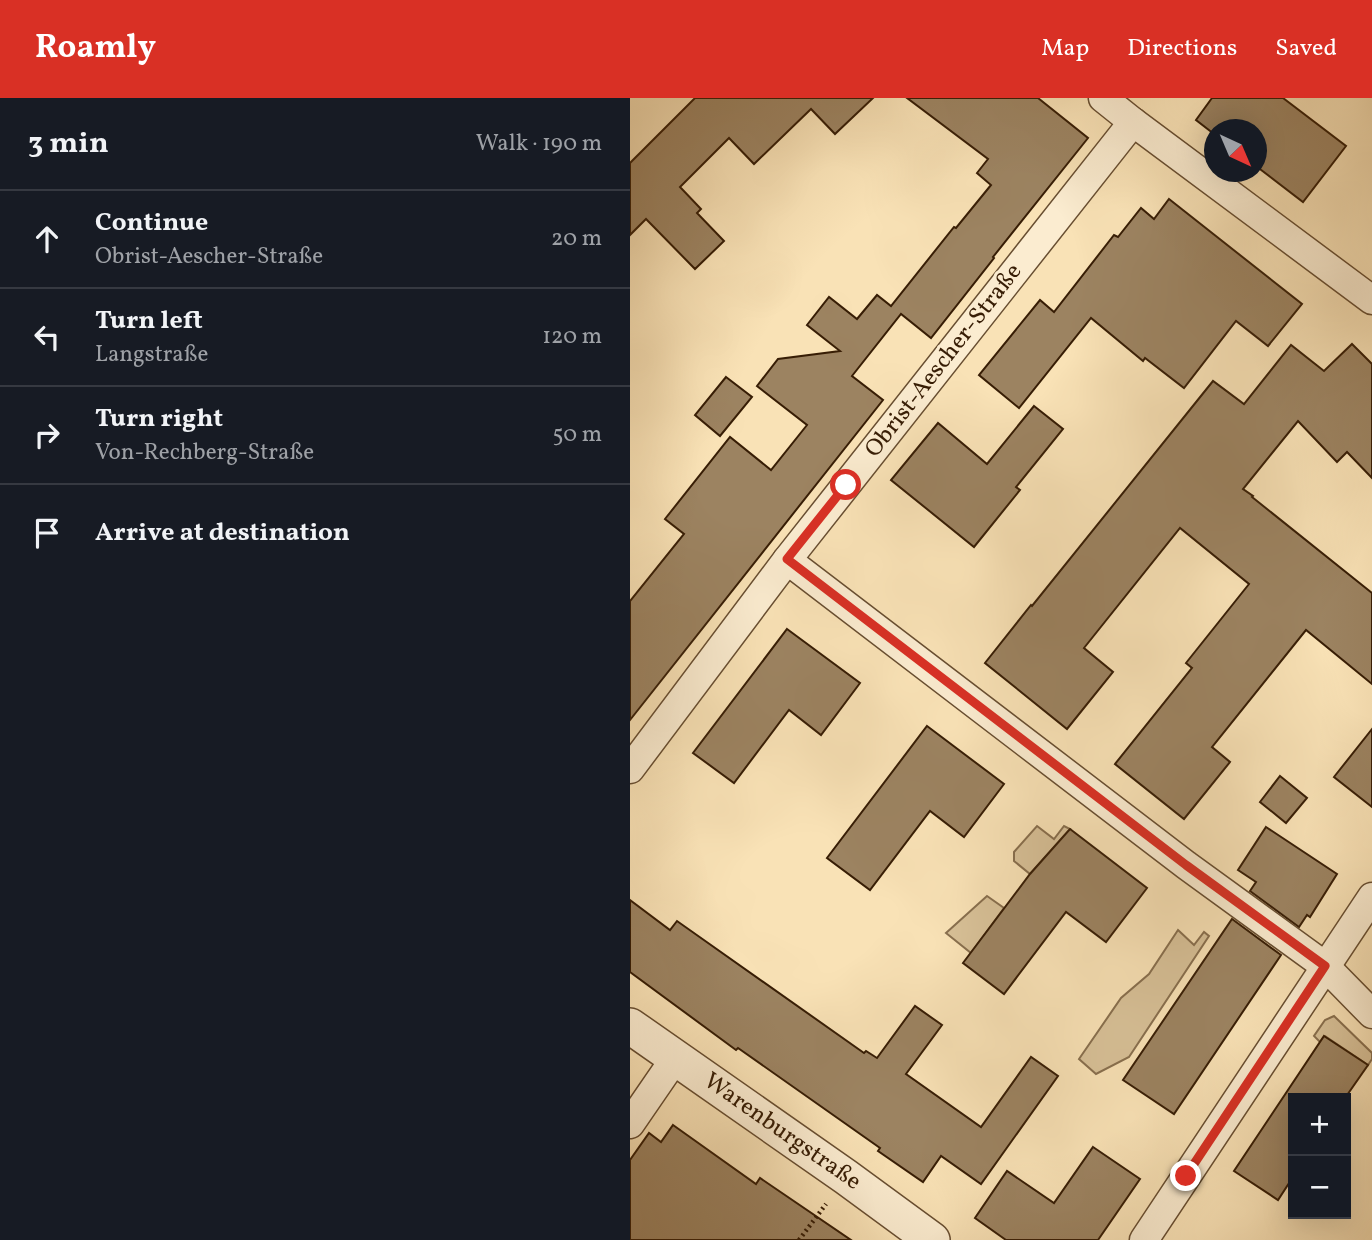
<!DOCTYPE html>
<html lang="en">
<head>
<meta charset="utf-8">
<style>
	body { margin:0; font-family:Vollkorn,serif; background:#20242c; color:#f1f3f6 }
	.controls { position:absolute; right:21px; bottom:21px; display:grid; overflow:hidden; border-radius:0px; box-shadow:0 7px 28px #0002 }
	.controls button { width:63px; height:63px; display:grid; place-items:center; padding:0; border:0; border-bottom:2px solid #363941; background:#171b24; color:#f1f3f6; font:35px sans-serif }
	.compass { position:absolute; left:574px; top:21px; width:63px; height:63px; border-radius:50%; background:#171b24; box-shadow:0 7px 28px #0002; rotate:136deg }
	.stop { position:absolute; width:21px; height:21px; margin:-16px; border:5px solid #d93025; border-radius:50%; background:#fff }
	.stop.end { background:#d93025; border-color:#fff; box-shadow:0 2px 7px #0008 }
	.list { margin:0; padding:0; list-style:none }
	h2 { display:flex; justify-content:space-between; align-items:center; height:91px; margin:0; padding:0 28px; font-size:30px }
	h2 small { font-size:23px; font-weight:400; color:#9ea1a6 }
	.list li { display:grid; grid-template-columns:46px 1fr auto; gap:21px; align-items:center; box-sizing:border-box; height:98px; padding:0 28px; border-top:2px solid #363941 }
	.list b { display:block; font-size:26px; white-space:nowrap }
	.list p { margin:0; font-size:23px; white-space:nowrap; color:#9ea1a6 }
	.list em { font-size:23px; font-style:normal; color:#9ea1a6 }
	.icon { flex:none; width:38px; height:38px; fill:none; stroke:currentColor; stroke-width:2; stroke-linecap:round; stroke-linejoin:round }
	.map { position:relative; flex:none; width:742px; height:1142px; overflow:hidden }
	header { display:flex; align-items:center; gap:42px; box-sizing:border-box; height:98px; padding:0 35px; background:#d93025; color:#fff }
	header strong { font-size:33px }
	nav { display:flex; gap:38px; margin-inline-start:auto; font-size:24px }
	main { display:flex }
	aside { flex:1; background:#171b24 }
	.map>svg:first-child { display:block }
	.green { fill:#d8c198; stroke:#886f4e; stroke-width:2 }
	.building { fill:#9c8361; stroke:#371d05; stroke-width:2 }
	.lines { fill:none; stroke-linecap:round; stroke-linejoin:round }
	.minor-casing { stroke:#684e31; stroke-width:31 }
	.tertiary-casing { stroke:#684e31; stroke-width:38 }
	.path { stroke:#371d05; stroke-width:4.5; stroke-dasharray:2 3.5; stroke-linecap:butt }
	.minor { stroke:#fbecd0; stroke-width:28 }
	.tertiary { stroke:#fbecd0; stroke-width:35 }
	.route { stroke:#d93025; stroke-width:9 }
	.labels { text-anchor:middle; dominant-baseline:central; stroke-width:6; stroke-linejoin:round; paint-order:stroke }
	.street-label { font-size:24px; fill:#371d05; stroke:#fbecd0 }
</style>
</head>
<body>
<header>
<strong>Roamly</strong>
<nav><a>Map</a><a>Directions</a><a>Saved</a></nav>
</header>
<main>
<aside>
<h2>3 min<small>Walk · 190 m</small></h2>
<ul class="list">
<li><svg class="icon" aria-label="ahead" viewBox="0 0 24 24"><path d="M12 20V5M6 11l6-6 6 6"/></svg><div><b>Continue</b><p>Obrist-Aescher-Straße</p></div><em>20 m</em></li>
<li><svg class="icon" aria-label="left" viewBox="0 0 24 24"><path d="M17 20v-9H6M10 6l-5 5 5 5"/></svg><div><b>Turn left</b><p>Langstraße</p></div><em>120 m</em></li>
<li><svg class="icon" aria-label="right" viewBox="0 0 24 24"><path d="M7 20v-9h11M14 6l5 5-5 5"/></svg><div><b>Turn right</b><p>Von-Rechberg-Straße</p></div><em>50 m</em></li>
<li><svg class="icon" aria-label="arrive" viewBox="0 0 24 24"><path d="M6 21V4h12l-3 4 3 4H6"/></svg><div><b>Arrive at destination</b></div></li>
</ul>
</aside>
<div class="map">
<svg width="742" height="1142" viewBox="0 0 742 1142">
	<rect width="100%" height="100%" fill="#f9e2b6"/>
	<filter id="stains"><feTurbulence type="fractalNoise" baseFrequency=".00286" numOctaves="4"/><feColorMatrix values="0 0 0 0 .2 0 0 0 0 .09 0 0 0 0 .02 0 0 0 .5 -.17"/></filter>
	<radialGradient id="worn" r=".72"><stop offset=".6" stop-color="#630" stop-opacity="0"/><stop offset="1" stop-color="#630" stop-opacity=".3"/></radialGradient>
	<!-- green -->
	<g class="green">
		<path d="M 407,728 L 424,741 L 434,728 L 440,731 L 400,776 L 384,763 L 384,754 Z"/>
		<path d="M 357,798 L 374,810 L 341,855 L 316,835 Z"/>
		<path d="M 548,832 L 564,847 L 574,834 L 579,838 L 499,959 L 466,976 L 449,961 L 491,900 L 519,876 Z"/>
		<path d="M 704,918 L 742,955 L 742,961 L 738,967 L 695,938 L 690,944 L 684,938 L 695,922 Z"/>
	</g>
	<!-- building -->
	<g class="building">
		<path d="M 65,0 L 243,0 L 205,36 L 181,11 L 124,66 L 99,40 L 50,89 L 71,111 L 67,115 L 94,143 L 65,171 L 16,121 L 0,137 L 0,65 Z"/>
		<path d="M 277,0 L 408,0 L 458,40 L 363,159 L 364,160 L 301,240 L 271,216 L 222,278 L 253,302 L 0,622 L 0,503 L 54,436 L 35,421 L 100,339 L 141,372 L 177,327 L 127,288 L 148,261 L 210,253 L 177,227 L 199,199 L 227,221 L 247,197 L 261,208 L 324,129 L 326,130 L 361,87 L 347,75 L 358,61 Z"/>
		<path d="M 582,0 L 653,0 L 716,48 L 673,104 L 626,68 L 626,32 L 584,32 L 584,36 L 566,22 Z"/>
		<path d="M 539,101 L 672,206 L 638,248 L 606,223 L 554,290 L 515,260 L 513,263 L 461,220 L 389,310 L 349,277 L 410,202 L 424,214 L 484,137 L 488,139 L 511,110 L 524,121 Z"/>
		<path d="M 722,246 L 742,266 L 742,380 L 717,354 L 707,364 L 668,323 L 613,391 L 623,398 L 622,399 L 742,495 L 742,586 L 676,532 L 582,649 L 600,664 L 554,721 L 485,666 L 562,570 L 556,565 L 619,486 L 550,430 L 454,550 L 483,574 L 437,631 L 355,565 L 401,507 L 402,508 L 583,283 L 614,306 L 661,247 L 694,273 Z"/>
		<path d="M 96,279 L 122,299 L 90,338 L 65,317 Z"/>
		<path d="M 404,308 L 433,331 L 386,389 L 390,392 L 344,449 L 261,382 L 308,325 L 357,366 Z"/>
		<path d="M 157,531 L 230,585 L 191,637 L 159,612 L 104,685 L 63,655 Z"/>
		<path d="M 297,628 L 374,686 L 334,739 L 300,713 L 240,792 L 197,760 Z"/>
		<path d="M 742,631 L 742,709 L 704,679 Z"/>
		<path d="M 650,678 L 677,700 L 656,725 L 630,704 Z"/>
		<path d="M 636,729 L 707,776 L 680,819 L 677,817 L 669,829 L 620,793 L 626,784 L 608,772 Z"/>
		<path d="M 440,731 L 517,790 L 476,844 L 436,814 L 374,896 L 333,865 L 400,776 Z"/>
		<path d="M 0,802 L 40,832 L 47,823 L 234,955 L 236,953 L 247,960 L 285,908 L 312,927 L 276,976 L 351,1029 L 401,959 L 428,978 L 351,1086 L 311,1058 L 293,1084 L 248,1053 L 250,1050 L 108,950 L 106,952 L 0,874 Z"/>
		<path d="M 602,821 L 651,857 L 544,1016 L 493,982 Z"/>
		<path d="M 694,938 L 738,967 L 715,1000 L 663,1000 L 663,1079 L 648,1102 L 604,1073 Z"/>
		<path d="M 43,1027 L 126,1086 L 130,1080 L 221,1142 L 0,1142 L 0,1062 L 19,1035 L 31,1044 Z"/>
		<path d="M 463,1049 L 510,1081 L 468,1142 L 376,1142 L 345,1120 L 377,1073 L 424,1105 Z"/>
	</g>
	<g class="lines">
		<!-- minor casing -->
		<g class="minor-casing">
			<g id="minor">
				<path d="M 473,0 L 503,24 L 742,202"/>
				<path d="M 157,462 L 556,767 L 695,868 L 742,916"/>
				<path d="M 0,671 L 157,462 L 503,24"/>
				<path d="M 0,1026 L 46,959"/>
				<path d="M 514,1142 L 742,799"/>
			</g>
		</g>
		<!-- tertiary casing -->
		<g class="tertiary-casing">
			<path id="tertiary" d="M 0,928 L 216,1079 L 302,1142"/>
		</g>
		<!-- path -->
		<path class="path" d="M 169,1142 L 196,1106"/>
		<!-- minor -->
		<use href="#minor" class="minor"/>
		<!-- tertiary -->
		<use href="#tertiary" class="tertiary"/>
	</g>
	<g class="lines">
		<!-- route -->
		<path class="route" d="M 216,387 L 157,461 L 556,767 L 695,868 L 556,1078"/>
	</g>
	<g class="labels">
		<!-- street labels -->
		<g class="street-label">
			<text transform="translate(314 263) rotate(-52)">Obrist-Aescher-Straße</text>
			<text transform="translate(152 1034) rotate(35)">Warenburgstraße</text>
		</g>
	</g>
	<rect width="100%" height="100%" filter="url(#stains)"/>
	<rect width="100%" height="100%" fill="url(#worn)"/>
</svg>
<div class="controls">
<button>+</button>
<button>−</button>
</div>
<svg class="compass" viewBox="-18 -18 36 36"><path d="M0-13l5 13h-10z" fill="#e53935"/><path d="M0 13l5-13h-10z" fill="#9ea1a6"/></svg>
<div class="stop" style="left:216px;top:387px"></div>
<div class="stop end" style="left:556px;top:1078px"></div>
</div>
</main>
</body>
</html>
